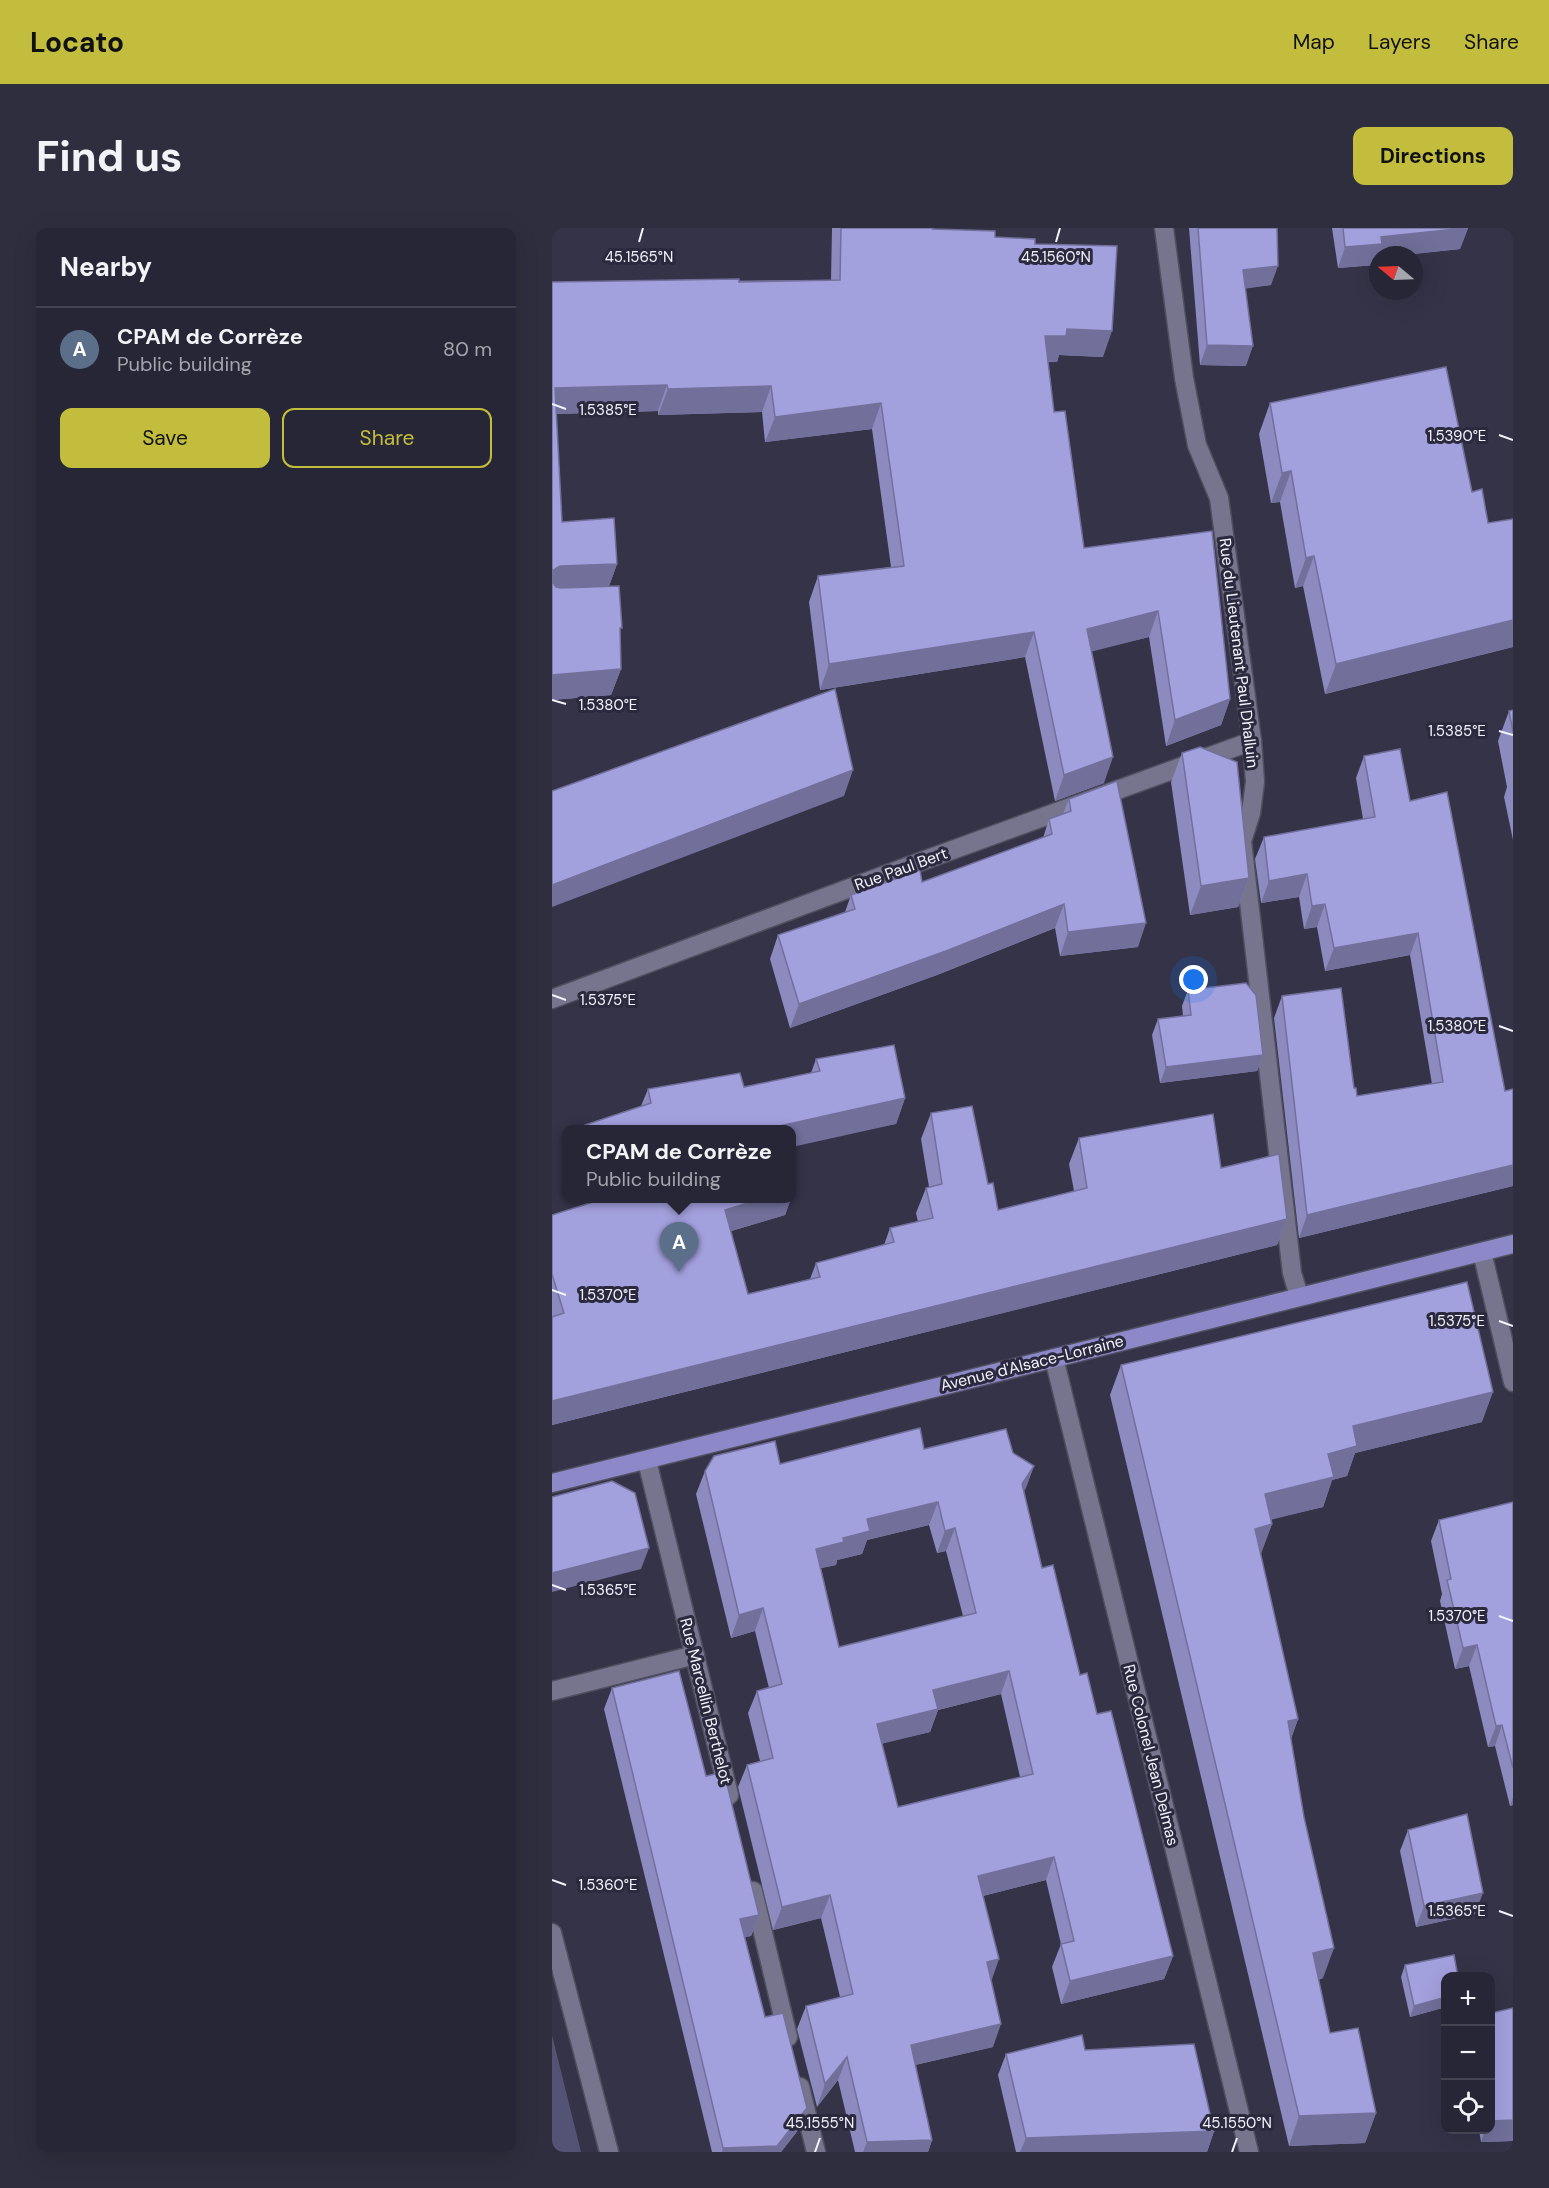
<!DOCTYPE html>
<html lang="en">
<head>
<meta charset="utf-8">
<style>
	body { margin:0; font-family:"DM Sans",sans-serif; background:#2f2e3e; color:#f1f3f6 }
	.controls { position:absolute; right:18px; bottom:18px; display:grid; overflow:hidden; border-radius:12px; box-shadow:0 6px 24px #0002 }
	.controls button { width:54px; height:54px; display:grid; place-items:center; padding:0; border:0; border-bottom:2px solid #434351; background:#272636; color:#f1f3f6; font:30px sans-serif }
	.compass { position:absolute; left:817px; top:18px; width:54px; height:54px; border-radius:50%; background:#272636; box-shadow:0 6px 24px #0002; rotate:289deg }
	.you { position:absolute; left:642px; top:752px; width:21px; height:21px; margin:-15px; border:4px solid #fff; border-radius:50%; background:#1a73e8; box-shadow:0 0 0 9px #1a73e833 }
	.badge { display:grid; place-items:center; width:39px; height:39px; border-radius:50%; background:#c3bd3e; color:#fff; font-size:20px; font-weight:700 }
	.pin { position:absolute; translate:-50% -50px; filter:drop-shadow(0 2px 3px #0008) }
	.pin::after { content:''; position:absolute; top:32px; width:21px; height:18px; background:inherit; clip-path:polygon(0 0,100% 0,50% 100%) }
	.popup { position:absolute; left:10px; top:897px; width:234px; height:78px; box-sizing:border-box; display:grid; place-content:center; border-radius:12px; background:#272636; filter:drop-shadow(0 2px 4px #0005); font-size:20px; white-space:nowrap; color:#a4a5ad }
	.popup b { font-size:22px; color:#f1f3f6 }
	.popup::after { content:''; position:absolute; left:50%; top:100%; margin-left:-12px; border:12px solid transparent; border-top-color:#272636 }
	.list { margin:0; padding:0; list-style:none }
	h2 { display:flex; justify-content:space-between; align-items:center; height:78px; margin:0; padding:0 24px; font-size:26px }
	h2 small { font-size:20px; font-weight:400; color:#a4a5ad }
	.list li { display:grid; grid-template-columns:39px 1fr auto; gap:18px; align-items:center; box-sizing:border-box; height:84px; padding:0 24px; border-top:2px solid #434351 }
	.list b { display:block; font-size:22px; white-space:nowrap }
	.list p { margin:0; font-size:20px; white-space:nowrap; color:#a4a5ad }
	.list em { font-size:20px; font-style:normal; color:#a4a5ad }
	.actions { display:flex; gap:12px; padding:18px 24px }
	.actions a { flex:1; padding:14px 0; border:2px solid #c3bd3e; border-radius:12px; text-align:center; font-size:21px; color:#c3bd3e }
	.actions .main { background:#c3bd3e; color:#111 }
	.icon { flex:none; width:33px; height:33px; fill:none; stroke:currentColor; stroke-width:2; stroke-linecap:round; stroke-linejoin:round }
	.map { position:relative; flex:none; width:961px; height:1924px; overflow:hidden; border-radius:12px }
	header { display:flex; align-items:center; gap:36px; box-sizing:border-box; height:84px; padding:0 30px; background:#c3bd3e; color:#111 }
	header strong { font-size:28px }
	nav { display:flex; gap:33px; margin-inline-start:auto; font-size:21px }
	.intro { display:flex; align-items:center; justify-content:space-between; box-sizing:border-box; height:144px; padding:0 36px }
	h1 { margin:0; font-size:42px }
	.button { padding:15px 27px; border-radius:12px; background:#c3bd3e; color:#111; font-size:21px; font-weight:700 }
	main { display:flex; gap:36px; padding:0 36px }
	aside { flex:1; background:#272636; border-radius:12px; box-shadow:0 6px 24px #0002 }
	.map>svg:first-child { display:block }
	.green { fill:#545275 }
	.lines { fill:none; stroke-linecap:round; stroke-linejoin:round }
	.minor-casing { stroke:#504f60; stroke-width:21 }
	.major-casing { stroke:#504f60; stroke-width:21 }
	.minor { stroke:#76758d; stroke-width:18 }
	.major { stroke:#8d88c8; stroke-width:18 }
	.wall { fill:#8c8abf; fill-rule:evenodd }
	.shaded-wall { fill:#72709b }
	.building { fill:#a3a0de; stroke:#72709b; stroke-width:1.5; fill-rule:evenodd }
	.ticks { fill:none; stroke:#f3f3fe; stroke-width:2 }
	.labels { text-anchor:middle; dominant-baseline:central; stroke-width:6; stroke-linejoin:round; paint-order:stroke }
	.street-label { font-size:16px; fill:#f3f3fe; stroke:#2a293d }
	.ticks-label { font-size:15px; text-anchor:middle; fill:#f3f3fe; stroke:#2a293d; stroke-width:6; stroke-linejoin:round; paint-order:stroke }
</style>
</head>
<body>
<header>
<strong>Locato</strong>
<nav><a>Map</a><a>Layers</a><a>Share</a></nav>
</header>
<div class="intro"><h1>Find us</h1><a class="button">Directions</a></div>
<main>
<aside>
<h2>Nearby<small></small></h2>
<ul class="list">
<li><span class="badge" style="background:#5c6f8a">A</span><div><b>CPAM de Corrèze</b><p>Public building</p></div><em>80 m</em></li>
</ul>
<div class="actions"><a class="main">Save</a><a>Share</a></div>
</aside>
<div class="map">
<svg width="961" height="1924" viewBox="0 0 961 1924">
	<rect width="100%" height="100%" fill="#343348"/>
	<!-- green -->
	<path class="green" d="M 0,1807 L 29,1924 L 0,1924 Z"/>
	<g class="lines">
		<!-- minor casing -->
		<g class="minor-casing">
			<g id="minor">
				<path d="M 612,0 L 632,150 L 645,217 L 667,270 L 700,513 L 703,554 L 699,585 L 690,613 L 740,1045 L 747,1068"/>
				<path d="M 0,771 L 373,632 L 700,513"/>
				<path d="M 930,1024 L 961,1154"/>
				<path d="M 502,1130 L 697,1924"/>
				<path d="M 95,1233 L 177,1567"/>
				<path d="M 0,1463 L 143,1427"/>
				<path d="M 201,1663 L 236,1809"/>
				<path d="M 0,1705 L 57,1924"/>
				<path d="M 248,1859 L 264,1924"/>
			</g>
		</g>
		<!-- major casing -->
		<g class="major-casing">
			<path id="major" d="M 0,1255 L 961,1016"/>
		</g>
		<!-- minor -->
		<use href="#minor" class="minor"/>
		<!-- major -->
		<use href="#major" class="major"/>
	</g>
	<!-- wall -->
	<g class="wall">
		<path d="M 280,0 L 382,0 L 381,1 L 443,9 L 483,16 L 551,129 L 507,127 L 505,134 L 496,134 L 502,184 L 532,320 L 660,303 L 678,471 L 669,497 L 614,518 L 597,409 L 539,423 L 552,555 L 503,573 L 473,429 L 268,462 L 257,374 L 266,348 L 339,339 L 320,201 L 213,214 L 210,184 L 106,187 L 106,183 L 4,186 L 10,294 L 65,336 L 57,358 L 68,405 L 69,441 L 59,467 L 0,472 L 0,54 L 279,52 Z"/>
		<path d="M 637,0 L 725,0 L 719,57 L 693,60 L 694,138 L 648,137 Z"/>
		<path d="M 780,0 L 916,0 L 908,21 L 825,30 L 823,37 L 786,40 Z"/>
		<path d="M 718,175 L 920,264 L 936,295 L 961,292 L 961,419 L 773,466 L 751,358 L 743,360 L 728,274 L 719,275 L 707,206 Z"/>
		<path d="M 961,482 L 961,612 L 952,569 L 955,559 L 946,513 L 957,483 Z"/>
		<path d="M 630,525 L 697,650 L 686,679 L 638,687 L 619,554 Z"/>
		<path d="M 812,528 L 858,573 L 953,863 L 961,861 L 961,958 L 747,1010 L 722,790 L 730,768 L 802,860 L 805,868 L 880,856 L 858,727 L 773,743 L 765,699 L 752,701 L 747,669 L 709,675 L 703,631 L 712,609 L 811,591 L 804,550 Z"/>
		<path d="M 517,571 L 586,719 L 508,728 L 503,700 L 385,747 L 238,800 L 218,731 L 226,707 L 293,684 L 299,667 L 370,654 L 491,610 L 497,591 L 511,586 Z"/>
		<path d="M 636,762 L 711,827 L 705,843 L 608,855 L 600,807 L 606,791 L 631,788 L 630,778 Z"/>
		<path d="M 264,831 L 353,870 L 344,896 L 240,902 L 31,902 L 33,897 L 89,878 L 96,861 L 192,859 L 259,845 Z"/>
		<path d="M 379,885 L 436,956 L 446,982 L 522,963 L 517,936 L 527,910 L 669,940 L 735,991 L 725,1017 L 0,1197 L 0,987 L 38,975 L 37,970 L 239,970 L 233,987 L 179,1003 L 196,1066 L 258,1051 L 264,1035 L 332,1017 L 338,1000 L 366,994 L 364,985 L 374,960 L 377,959 L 369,911 Z"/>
		<path d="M 569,1137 L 930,1194 L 803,1225 L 795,1248 L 780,1252 L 771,1279 L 719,1291 L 720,1296 L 708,1326 L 746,1491 L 739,1511 L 771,1750 L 766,1752 L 778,1805 L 824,1885 L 813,1915 L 737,1918 L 558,1167 Z"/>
		<path d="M 372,1221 L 461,1225 L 482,1238 L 472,1263 L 490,1340 L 528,1447 L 545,1486 L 621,1728 L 612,1751 L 509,1776 L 500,1739 L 509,1716 L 494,1652 L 431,1668 L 439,1753 L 441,1819 L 363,1837 L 380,1912 L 376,1924 L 303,1924 L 286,1852 L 265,1879 L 245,1801 L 254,1778 L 288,1769 L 269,1690 L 221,1702 L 186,1559 L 195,1537 L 208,1533 L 196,1485 L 205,1463 L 217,1460 L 203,1403 L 179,1410 L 144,1266 L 153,1243 ZM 377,1297 L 385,1325 L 394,1323 L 411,1388 L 287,1419 L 269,1340 L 284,1337 L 285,1332 L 310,1326 L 315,1312 ZM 449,1466 L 468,1549 L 346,1579 L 330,1515 L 378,1504 L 386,1482 Z"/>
		<path d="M 961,1274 L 961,1577 L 958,1578 L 943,1518 L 936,1519 L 917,1438 L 903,1441 L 888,1373 L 890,1366 L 879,1313 L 887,1292 Z"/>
		<path d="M 60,1460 L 154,1548 L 207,1687 L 199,1708 L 193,1709 L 213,1789 L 255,1880 L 247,1901 L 229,1924 L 160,1924 L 52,1481 Z"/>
		<path d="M 856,1602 L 923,1686 L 864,1699 L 848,1623 Z"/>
		<path d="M 853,1737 L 894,1749 L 894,1779 L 858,1789 L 849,1749 Z"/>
		<path d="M 454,1826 L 662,1903 L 655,1924 L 464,1924 L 446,1847 Z"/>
		<path d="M 927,1902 L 939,1902 L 961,1913 L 929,1914 Z"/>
	</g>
	<!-- shaded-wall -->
	<g class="shaded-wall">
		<path d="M 916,0 L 908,21 L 849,27 L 826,27 L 826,29 L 823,37 L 786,40 L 793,19 L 829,9 Z"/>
		<path d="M 726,38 L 719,57 L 684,62 L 691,42 Z"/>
		<path d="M 515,101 L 560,103 L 551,129 L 507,127 L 505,134 L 483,133 L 493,108 Z"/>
		<path d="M 655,117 L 701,118 L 694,138 L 648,137 Z"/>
		<path d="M 115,157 L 106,183 L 0,186 L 3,160 Z"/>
		<path d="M 219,158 L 210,184 L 106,187 L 116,161 Z"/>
		<path d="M 329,175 L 320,201 L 213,214 L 223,189 Z"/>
		<path d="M 739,243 L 728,274 L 719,275 L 730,245 Z"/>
		<path d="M 762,328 L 751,358 L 743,360 L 754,330 Z"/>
		<path d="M 65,336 L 56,361 L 0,364 L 0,343 L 8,338 Z"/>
		<path d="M 606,383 L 597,409 L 526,427 L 535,401 Z"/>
		<path d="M 961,392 L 961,419 L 773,466 L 784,436 Z"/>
		<path d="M 482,404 L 473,429 L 268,462 L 277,436 Z"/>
		<path d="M 69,441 L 59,467 L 0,472 L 0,447 Z"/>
		<path d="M 678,471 L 669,497 L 614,518 L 623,492 Z"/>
		<path d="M 561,529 L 552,555 L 503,573 L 512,547 Z"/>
		<path d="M 301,542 L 292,568 L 0,679 L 0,657 Z"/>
		<path d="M 755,646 L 747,669 L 709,675 L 717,653 Z"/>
		<path d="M 697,650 L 686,679 L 638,687 L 649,658 Z"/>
		<path d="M 512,676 L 503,700 L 385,747 L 238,800 L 247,776 Z"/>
		<path d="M 773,676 L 765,699 L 752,701 L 760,678 Z"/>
		<path d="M 594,695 L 586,719 L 508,728 L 516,704 Z"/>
		<path d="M 866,705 L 858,727 L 773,743 L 782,720 Z"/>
		<path d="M 711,827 L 705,843 L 608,855 L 614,839 Z"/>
		<path d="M 353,870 L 344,896 L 240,919 L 240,902 L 223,902 L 223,899 Z"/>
		<path d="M 961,937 L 961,958 L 747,1010 L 755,987 Z"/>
		<path d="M 212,970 L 239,970 L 233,987 L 163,1008 L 173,982 Z"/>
		<path d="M 735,991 L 725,1017 L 0,1197 L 0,1173 Z"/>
		<path d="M 941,1164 L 930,1194 L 803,1225 L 795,1248 L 780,1252 L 771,1279 L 702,1296 L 713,1266 L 776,1226 L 801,1198 Z"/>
		<path d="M 482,1238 L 474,1260 L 462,1279 L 470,1256 Z"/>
		<path d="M 386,1274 L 377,1297 L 315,1312 L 310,1326 L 285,1332 L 284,1337 L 256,1343 L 264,1321 L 291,1310 L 315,1291 Z"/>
		<path d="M 720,1296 L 709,1326 L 692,1331 L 703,1301 Z"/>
		<path d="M 403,1300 L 394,1323 L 385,1325 L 393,1303 Z"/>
		<path d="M 97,1320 L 89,1341 L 0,1364 L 0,1345 Z"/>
		<path d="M 211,1380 L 203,1403 L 179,1410 L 187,1387 Z"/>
		<path d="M 925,1417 L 917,1438 L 903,1441 L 911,1420 Z"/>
		<path d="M 457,1443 L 449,1466 L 386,1482 L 378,1504 L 317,1519 L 325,1496 L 381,1462 Z"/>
		<path d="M 746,1491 L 735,1521 L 736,1493 Z"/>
		<path d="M 950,1497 L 943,1518 L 936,1519 L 944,1498 Z"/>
		<path d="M 961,1569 L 961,1577 L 958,1578 Z"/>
		<path d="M 502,1629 L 494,1652 L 418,1671 L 426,1648 Z"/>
		<path d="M 931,1665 L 923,1686 L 864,1699 L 872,1678 Z"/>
		<path d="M 278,1667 L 269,1690 L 221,1702 L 230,1679 Z"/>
		<path d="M 207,1687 L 199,1708 L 181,1712 L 188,1691 Z"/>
		<path d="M 782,1720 L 771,1750 L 750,1755 L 761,1725 Z"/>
		<path d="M 621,1728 L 612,1751 L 509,1776 L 518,1753 Z"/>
		<path d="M 447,1731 L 439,1754 L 435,1734 Z"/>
		<path d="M 894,1769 L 894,1779 L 858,1789 L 862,1778 Z"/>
		<path d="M 449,1796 L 441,1819 L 350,1840 L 359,1817 Z"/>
		<path d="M 295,1829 L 286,1852 L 265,1879 L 273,1856 Z"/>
		<path d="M 255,1880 L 247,1901 L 229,1924 L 170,1924 L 171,1920 Z"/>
		<path d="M 824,1885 L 813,1915 L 737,1918 L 747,1888 Z"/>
		<path d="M 961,1892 L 961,1913 L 929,1914 L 933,1902 L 939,1902 L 939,1893 Z"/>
		<path d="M 662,1903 L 655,1924 L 468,1924 L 474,1910 Z"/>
		<path d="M 380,1912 L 376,1924 L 311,1924 L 315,1914 Z"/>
	</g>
	<!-- building -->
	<g class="building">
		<path d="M 289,0 L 382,0 L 381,1 L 443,3 L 443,9 L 483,11 L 483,16 L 565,18 L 560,103 L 515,101 L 514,108 L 493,108 L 502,184 L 513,183 L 532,320 L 660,303 L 678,471 L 623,492 L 606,383 L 535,401 L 561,529 L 512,547 L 482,404 L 277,436 L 266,348 L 352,338 L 329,175 L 223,189 L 219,158 L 116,161 L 115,157 L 3,160 L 10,294 L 62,290 L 65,336 L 8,338 L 0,343 L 0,54 L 187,51 L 187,54 L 288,52 Z"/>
		<path d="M 646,0 L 725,0 L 726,38 L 691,42 L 701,118 L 655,117 Z"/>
		<path d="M 791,0 L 913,0 L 829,9 L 830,16 L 793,19 Z"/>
		<path d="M 894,139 L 920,264 L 930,261 L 936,295 L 961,291 L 961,392 L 784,436 L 762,328 L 754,330 L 739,243 L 730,245 L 718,175 Z"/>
		<path d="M 0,353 L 4,359 L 9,360 L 67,358 L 70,400 L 68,400 L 69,441 L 0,447 Z"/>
		<path d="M 283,461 L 301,542 L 0,657 L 0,563 Z"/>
		<path d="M 961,482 L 961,504 L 957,483 Z"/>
		<path d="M 648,519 L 685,534 L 697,650 L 649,658 L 630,525 Z"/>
		<path d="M 848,521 L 858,573 L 895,564 L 953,863 L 961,861 L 961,937 L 755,987 L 730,768 L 789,760 L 802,860 L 804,860 L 805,868 L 891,854 L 866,705 L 782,720 L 773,676 L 760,678 L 755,646 L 717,653 L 712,609 L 823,589 L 812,528 Z"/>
		<path d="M 565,553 L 594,695 L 516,704 L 512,676 L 394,723 L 247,776 L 226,707 L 303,681 L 299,667 L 368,642 L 370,654 L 500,606 L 497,591 L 519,583 L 517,571 Z"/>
		<path d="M 694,755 L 704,767 L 711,827 L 614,839 L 606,791 L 639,787 L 636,762 Z"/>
		<path d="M 342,817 L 353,870 L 223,899 L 224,902 L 34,902 L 33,897 L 99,875 L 96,861 L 188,845 L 192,859 L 268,843 L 264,831 Z"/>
		<path d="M 420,878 L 436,956 L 441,955 L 446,982 L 535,960 L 527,910 L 661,886 L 669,940 L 727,926 L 735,991 L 0,1173 L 0,1089 L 12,1085 L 0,1046 L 0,987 L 54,970 L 212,970 L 173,982 L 196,1066 L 268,1049 L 264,1035 L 342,1014 L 338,1000 L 381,990 L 374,960 L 390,956 L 379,885 Z"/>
		<path d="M 240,953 L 242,962 L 240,962 Z"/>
		<path d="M 915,1054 L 941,1164 L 801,1198 L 805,1218 L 776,1226 L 782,1249 L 713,1266 L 720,1296 L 703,1301 L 746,1491 L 736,1493 L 752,1589 L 782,1720 L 761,1725 L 778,1805 L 806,1800 L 824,1885 L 747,1888 L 569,1137 Z"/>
		<path d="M 368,1200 L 372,1221 L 454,1201 L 461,1225 L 482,1238 L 470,1256 L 490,1340 L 501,1337 L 528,1447 L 535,1445 L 545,1486 L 559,1483 L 621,1728 L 518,1753 L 509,1716 L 522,1713 L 502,1629 L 426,1648 L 447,1731 L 435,1734 L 449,1796 L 359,1817 L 380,1912 L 315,1914 L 295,1829 L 273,1856 L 254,1778 L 301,1766 L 278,1667 L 230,1679 L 195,1537 L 221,1530 L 205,1463 L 230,1456 L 211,1380 L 187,1387 L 153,1243 L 162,1228 L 223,1213 L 228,1236 ZM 386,1274 L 393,1303 L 403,1300 L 424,1385 L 287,1419 L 264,1321 L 292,1314 L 291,1310 L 318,1303 L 315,1291 ZM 457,1443 L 481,1546 L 346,1579 L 325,1496 L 386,1481 L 381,1462 Z"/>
		<path d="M 60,1253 L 83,1265 L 97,1320 L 0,1345 L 0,1269 Z"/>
		<path d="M 961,1274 L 961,1540 L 950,1497 L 944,1498 L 925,1417 L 911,1420 L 895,1352 L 899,1351 L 887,1292 Z"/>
		<path d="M 127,1443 L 154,1548 L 172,1544 L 207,1687 L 188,1691 L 213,1789 L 231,1785 L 255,1880 L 225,1918 L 171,1920 L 60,1460 Z"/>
		<path d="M 915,1586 L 931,1665 L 872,1678 L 856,1602 Z"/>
		<path d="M 902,1727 L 906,1749 L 894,1749 L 894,1769 L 862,1778 L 853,1737 Z"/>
		<path d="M 961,1780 L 961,1892 L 939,1893 L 939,1785 Z"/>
		<path d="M 530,1807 L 533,1822 L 642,1816 L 662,1903 L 474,1910 L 454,1826 Z"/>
	</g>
	<!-- ticks -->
	<path class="ticks" d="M 87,14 L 91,0M 504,14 L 508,0M 0,176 L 14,181M 947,207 L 961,212M 0,472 L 14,476M 947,503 L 961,507M 0,767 L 14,772M 947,798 L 961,803M 0,1062 L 14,1067M 947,1093 L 961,1098M 0,1357 L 14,1362M 947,1388 L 961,1393M 0,1652 L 14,1657M 947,1683 L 961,1688M 263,1924 L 268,1910M 680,1924 L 685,1910"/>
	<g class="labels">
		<!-- street labels -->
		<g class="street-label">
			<text transform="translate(687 425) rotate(83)">Rue du Lieutenant Paul Dhalluin</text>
			<text transform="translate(349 641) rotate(-20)">Rue Paul Bert</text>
			<text transform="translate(480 1135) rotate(-14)">Avenue d'Alsace-Lorraine</text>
			<text transform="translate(154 1473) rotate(76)">Rue Marcellin Berthelot</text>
			<text transform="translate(599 1527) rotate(76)">Rue Colonel Jean Delmas</text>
		</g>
	</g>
	<g class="ticks-label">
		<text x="87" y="34">45.1565°N</text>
		<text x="504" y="34">45.1560°N</text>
		<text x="56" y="187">1.5385°E</text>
		<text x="905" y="213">1.5390°E</text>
		<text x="56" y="482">1.5380°E</text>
		<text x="905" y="508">1.5385°E</text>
		<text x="56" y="777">1.5375°E</text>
		<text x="905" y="803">1.5380°E</text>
		<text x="56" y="1072">1.5370°E</text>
		<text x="905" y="1098">1.5375°E</text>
		<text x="56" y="1367">1.5365°E</text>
		<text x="905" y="1393">1.5370°E</text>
		<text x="56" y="1662">1.5360°E</text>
		<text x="905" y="1688">1.5365°E</text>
		<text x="268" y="1900">45.1555°N</text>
		<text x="685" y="1900">45.1550°N</text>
	</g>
</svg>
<div class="controls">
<button>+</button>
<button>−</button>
<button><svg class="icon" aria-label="locate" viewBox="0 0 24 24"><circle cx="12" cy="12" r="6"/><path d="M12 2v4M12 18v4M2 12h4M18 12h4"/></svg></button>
</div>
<svg class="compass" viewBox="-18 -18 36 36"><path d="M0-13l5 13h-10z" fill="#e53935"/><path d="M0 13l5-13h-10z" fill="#a4a5ad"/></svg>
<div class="you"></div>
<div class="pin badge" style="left:127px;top:1044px;background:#5c6f8a">A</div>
<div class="popup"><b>CPAM de Corrèze</b>Public building</div>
</div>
</main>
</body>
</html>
